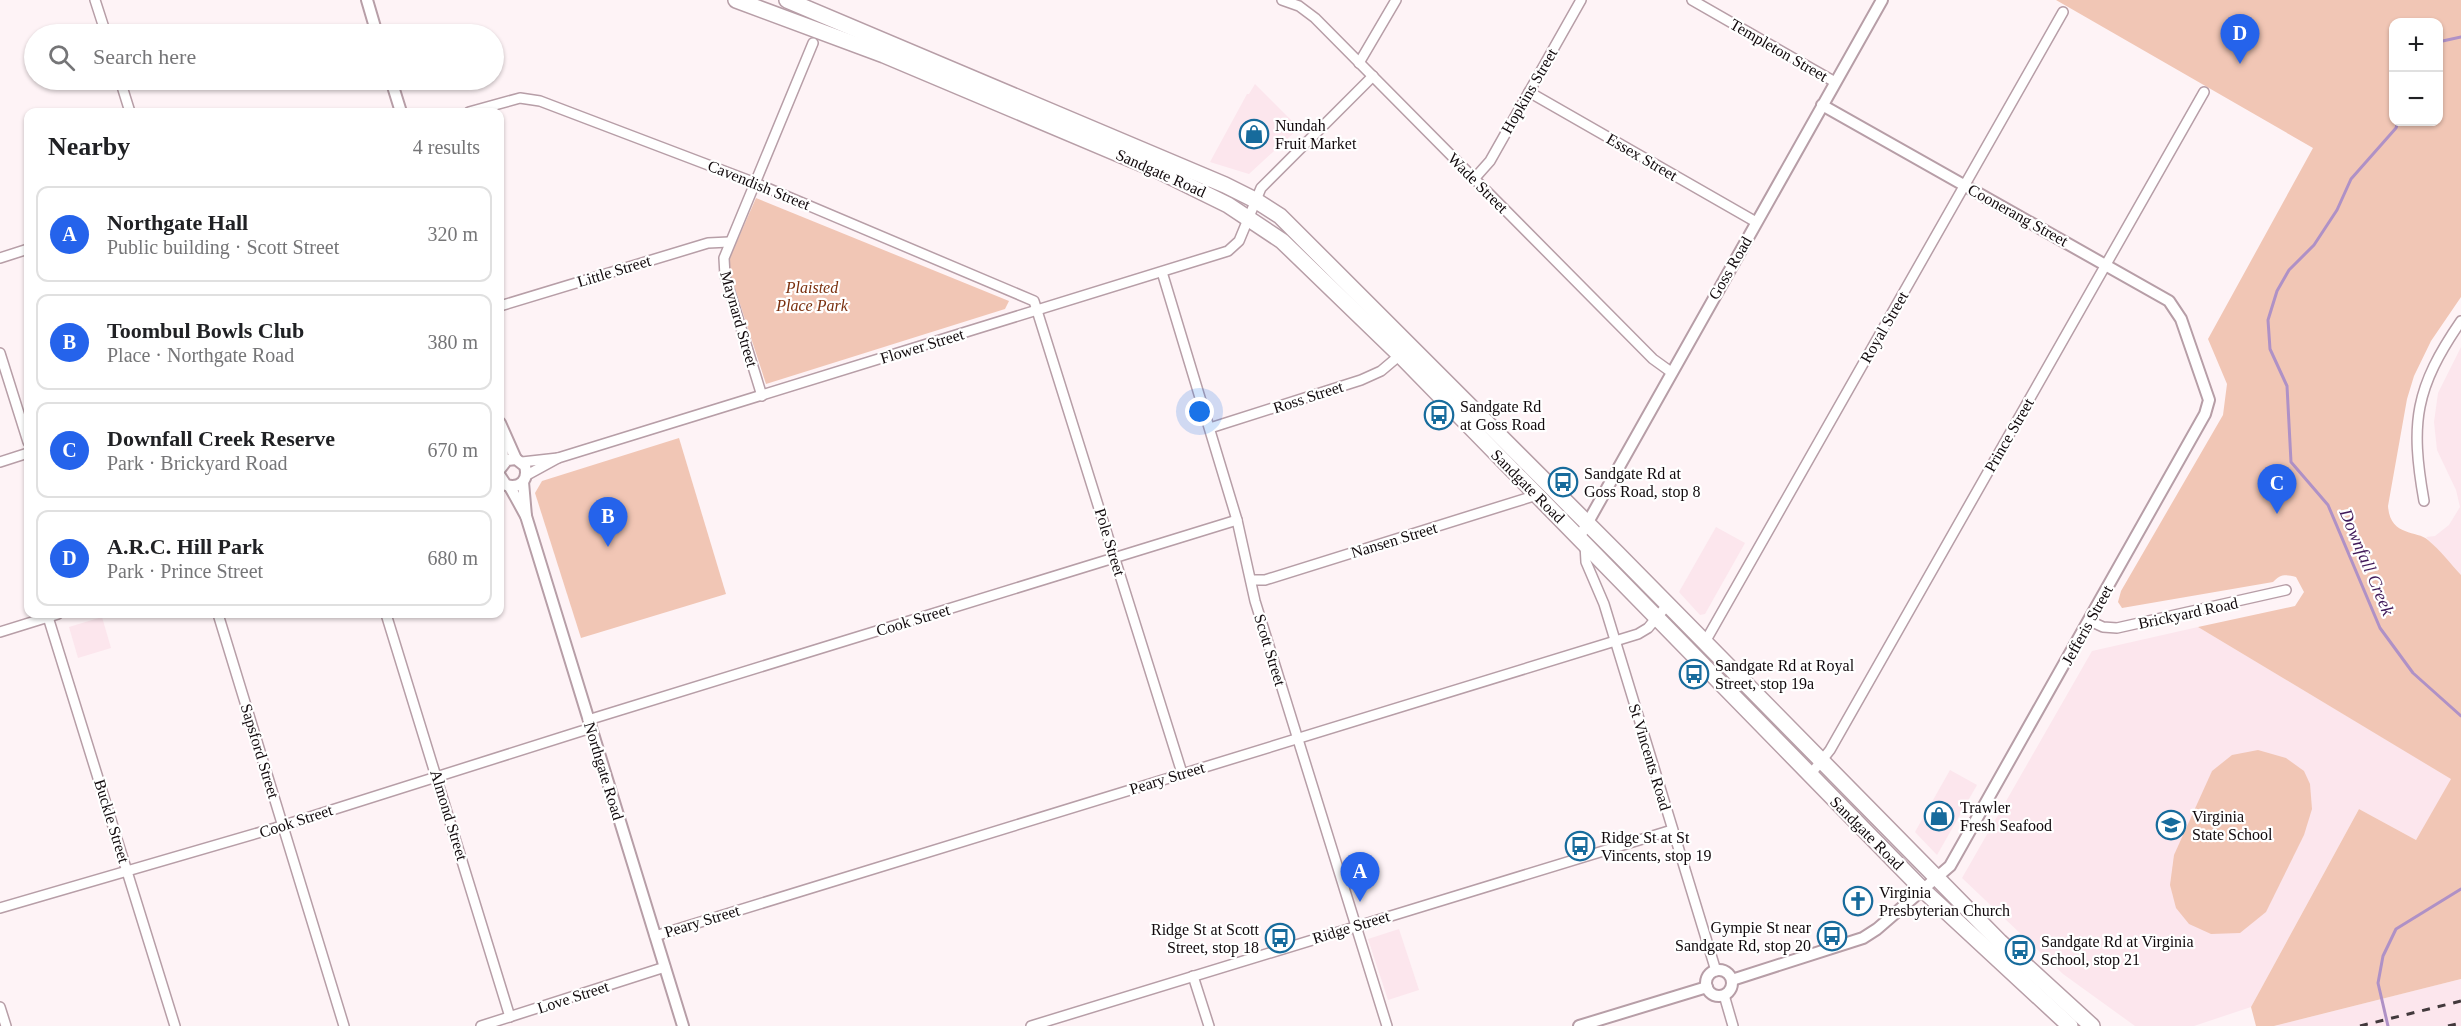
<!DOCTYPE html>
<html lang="en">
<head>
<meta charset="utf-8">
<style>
	body { margin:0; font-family:"Times New Roman",serif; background:#f2f2f2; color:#202124 }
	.controls { position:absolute; right:18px; top:18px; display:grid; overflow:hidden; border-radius:12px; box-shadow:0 2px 4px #0004 }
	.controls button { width:54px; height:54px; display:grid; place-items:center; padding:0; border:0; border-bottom:2px solid #e0e0e0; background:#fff; color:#202124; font:30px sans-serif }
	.you { position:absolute; left:1200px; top:412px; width:21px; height:21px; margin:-15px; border:4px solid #fff; border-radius:50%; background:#1a73e8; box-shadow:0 0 0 9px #1a73e833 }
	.badge { display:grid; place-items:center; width:39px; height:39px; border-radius:50%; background:#2563eb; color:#fff; font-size:20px; font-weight:700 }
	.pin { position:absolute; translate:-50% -50px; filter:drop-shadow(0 2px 3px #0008) }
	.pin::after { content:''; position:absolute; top:32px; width:21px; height:18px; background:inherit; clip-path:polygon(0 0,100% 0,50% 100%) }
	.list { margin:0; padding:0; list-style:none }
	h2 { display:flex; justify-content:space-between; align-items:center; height:78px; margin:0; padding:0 24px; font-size:26px }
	h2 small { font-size:20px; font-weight:400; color:#757577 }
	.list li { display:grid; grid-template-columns:39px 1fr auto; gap:18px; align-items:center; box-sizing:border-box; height:96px; margin:0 12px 12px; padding:0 12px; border:2px solid #e0e0e0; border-radius:12px }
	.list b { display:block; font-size:22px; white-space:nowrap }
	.list p { margin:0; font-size:20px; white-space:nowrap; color:#757577 }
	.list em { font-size:20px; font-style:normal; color:#757577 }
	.icon { flex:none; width:33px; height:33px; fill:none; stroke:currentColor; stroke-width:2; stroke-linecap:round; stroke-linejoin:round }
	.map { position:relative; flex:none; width:2461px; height:1026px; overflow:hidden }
	.search { position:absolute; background:#fff; box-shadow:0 2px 4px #0004; left:24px; top:24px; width:480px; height:66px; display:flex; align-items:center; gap:15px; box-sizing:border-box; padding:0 21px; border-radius:33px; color:#757577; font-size:22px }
	.panel { position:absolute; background:#fff; box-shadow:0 2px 4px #0004; left:24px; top:108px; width:480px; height:510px; border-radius:12px }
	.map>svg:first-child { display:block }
	.built { fill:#fce6ed }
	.green { fill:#f1c6b5; fill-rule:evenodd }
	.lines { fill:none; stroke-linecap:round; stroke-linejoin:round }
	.stream { stroke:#af91c6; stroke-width:3 }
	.minor-casing { stroke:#b79ea7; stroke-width:12 }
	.tertiary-casing { stroke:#b79ea7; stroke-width:14 }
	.trunk-casing { stroke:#b79ea7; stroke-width:18 }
	.minor { stroke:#fff; stroke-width:9 }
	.tertiary { stroke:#fff; stroke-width:10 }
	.trunk { stroke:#fff; stroke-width:15 }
	.rail { stroke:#42393c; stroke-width:3; stroke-dasharray:8 8; stroke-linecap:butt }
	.labels { text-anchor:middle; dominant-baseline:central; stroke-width:4.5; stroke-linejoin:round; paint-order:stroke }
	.street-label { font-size:16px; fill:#11090c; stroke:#fff }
	.poi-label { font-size:16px; fill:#11090c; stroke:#fff; text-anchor:start }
	.park-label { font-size:16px; font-style:italic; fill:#7a2f0d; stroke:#fff }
	.water-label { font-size:18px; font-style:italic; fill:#401959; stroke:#fff }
</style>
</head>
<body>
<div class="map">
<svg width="2461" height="1026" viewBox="0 0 2461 1026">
	<rect width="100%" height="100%" fill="#fef3f6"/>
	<!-- built -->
	<g class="built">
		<path d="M 1255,84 L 1299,128 L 1249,174 L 1210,162 L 1247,94 L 1249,94 Z"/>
		<path d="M 2461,347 L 2461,575 L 2426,537 L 2435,536 L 2449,525 L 2460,507 L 2456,490 L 2437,450 L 2434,422 L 2438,393 Z"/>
		<path d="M 1716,527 L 1745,543 L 1705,614 L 1700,615 L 1679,592 Z"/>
		<path d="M 102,617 L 111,648 L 78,658 L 69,627 Z"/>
		<path d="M 2198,627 L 2452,779 L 2416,840 L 2359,809 L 2251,1007 L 2194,1026 L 2135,1026 L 2063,974 L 1962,878 L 2092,651 Z"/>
		<path d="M 1950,770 L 1977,785 L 1937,855 L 1915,832 Z"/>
		<path d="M 1399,929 L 1419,990 L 1388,1000 L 1368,939 Z"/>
		<path d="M 2461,979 L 2461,1026 L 2274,1026 Z"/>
	</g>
	<!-- green -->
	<g class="green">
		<path d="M 2056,0 L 2461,0 L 2461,297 L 2431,341 L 2414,376 L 2407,399 L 2388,506 C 2390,537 2417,530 2428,540 C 2440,550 2450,563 2461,575 L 2461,979 L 2274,1026 L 2256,1026 L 2251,1007 L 2359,809 L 2416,840 L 2451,779 L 2198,627 L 2295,606 L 2304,592 L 2296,577 C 2286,574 2280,574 2273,582 L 2122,608 L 2118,602 L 2121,591 L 2223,415 L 2227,384 L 2208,339 L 2313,148 ZM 2394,22 L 2438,22 L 2438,122 L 2394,122 Z"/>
		<path d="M 756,198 L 1009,301 L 1005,309 L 766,384 L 727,264 Z"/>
		<path d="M 679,438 L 726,594 L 581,638 L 535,493 L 542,481 Z"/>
		<path d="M 2258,750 L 2286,758 L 2304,771 L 2310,784 L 2312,809 L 2304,835 L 2266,912 L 2240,933 L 2211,934 L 2189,924 L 2176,908 L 2170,885 L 2174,855 L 2212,771 L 2232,755 Z"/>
	</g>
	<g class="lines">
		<!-- stream -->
		<g class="stream">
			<path d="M 2438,42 L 2461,37"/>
			<path d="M 2398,122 L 2396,128 L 2351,179 L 2337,210 L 2314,245 L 2289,270 L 2277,291 L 2268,320 L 2270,349 L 2287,386 L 2291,462 L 2328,505 L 2380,628 L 2413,673 L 2461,716"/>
			<path d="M 2388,1026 L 2378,983 L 2383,956 L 2396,929 L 2461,889"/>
		</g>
		<!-- minor casing -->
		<g class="minor-casing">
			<g id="minor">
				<path d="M 95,0 L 106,34"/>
				<path d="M 1282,0 L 1299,6 L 1315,18 L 1653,359 L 1671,372"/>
				<path d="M 1692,0 L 1835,82"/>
				<path d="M 1359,63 L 1396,0"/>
				<path d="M 120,80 L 130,112"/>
				<path d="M 1529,92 L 1756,222"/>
				<path d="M 469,112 L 520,98 L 540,101 L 753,182 L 1034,301 L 1182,773"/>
				<path d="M 1474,179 L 1490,161 L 1581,0"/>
				<path d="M 0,258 L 28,249"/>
				<path d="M 1162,272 L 1237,520 L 1255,601 L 1387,1026"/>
				<path d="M 500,306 L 708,243 L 729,242"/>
				<path d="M 0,353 L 28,442"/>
				<path d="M 762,396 L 725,276 L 724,258 L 813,43"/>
				<path d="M 1210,428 L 1361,380 L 1381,371 L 1400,355"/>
				<path d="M 0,462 L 28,453"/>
				<path d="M 522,462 L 558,458"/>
				<path d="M 527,475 L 558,458 L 1228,251 L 1239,241 L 1261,188 L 1373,76"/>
				<path d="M 2424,501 C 2410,422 2415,388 2461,321"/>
				<path d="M 1585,544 L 1586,562 L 1604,604 L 1716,971"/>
				<path d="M 1251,580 L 1265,580 L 1537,495"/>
				<path d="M 218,614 L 344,1026"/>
				<path d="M 386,614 L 510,1017"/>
				<path d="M 48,617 L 175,1026"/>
				<path d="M 2090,621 L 2103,627 L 2117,628 L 2286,590"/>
				<path d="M 0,632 L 58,614"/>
				<path d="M 1705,642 L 2063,12"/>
				<path d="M 588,720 L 1237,520"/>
				<path d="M 1810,775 L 1830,750 L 2204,92"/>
				<path d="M 0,908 L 275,828 L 591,728"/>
				<path d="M 655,936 L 1638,634 L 1648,628 L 1668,604"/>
				<path d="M 1193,976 L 1209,1026"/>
				<path d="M 1724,995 L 1733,1026"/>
				<path d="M 0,1007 L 6,1026"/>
				<path d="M 481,1026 L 665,967"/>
				<path d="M 1031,1026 L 1672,830"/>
			</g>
		</g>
		<!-- tertiary casing -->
		<g class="tertiary-casing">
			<g id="tertiary">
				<path d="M 367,0 L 377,34"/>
				<path d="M 391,80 L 401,112"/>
				<path d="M 500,423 L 516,459"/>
				<path d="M 502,432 L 503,463"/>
				<path d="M 500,469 L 507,460 L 516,459 L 525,466 C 529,480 520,489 506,485 L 500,476"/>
				<path d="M 523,482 L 526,516"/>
				<path d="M 510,487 L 526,516 L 683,1026"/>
				<path d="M 1579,538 L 1882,0"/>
				<circle cx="1719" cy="983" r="13"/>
				<path d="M 1732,980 L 1863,938 L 1877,929 L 1950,866 L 2205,414 L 2209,400 L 2181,319 L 2169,301 L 1822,105"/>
				<path d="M 1579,1026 L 1707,987"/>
			</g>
		</g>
		<!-- trunk casing -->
		<g class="trunk-casing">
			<g id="trunk">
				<path d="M 736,0 L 884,55 L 1159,171 L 1228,205 L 1282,241 L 1400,355 L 1922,889 L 2070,1026"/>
				<path d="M 787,0 L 1225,185 L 1255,200 L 1280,216 L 1617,553 L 2000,942 L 2092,1026"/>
			</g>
		</g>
		<!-- minor -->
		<use href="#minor" class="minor"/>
		<!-- tertiary -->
		<use href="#tertiary" class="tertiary"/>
		<!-- trunk -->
		<use href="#trunk" class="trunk"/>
		<!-- rail -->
		<g class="rail">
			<path d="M 2360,1026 L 2461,1001"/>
			<path d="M 2448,1026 L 2461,1023"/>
		</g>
	</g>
	<!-- icons -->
	<defs>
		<g id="shop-ring" transform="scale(1.5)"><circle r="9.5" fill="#fff" stroke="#176b9c" stroke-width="1.5"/><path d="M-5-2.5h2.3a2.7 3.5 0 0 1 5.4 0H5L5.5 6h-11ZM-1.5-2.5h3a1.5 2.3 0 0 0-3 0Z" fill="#176b9c"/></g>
		<g id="bus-ring" transform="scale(1.5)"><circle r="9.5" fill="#fff" stroke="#176b9c" stroke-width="1.5"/><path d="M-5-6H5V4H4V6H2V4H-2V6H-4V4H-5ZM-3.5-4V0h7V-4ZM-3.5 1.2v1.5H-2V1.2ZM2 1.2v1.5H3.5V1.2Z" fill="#176b9c"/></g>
		<g id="school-ring" transform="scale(1.5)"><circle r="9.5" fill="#fff" stroke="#176b9c" stroke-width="1.5"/><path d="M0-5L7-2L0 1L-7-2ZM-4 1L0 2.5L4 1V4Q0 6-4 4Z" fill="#176b9c"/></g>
		<g id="church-ring" transform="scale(1.5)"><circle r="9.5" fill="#fff" stroke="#176b9c" stroke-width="1.5"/><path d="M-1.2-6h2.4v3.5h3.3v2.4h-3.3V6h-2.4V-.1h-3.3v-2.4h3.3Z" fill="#176b9c"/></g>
	</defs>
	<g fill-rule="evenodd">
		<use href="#shop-ring" x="1254" y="134"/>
		<use href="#bus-ring" x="1439" y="415"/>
		<use href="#bus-ring" x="1563" y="482"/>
		<use href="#bus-ring" x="1694" y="674"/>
		<use href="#shop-ring" x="1939" y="816"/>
		<use href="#school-ring" x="2171" y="825"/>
		<use href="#bus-ring" x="1580" y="846"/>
		<use href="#church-ring" x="1858" y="901"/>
		<use href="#bus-ring" x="1832" y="936"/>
		<use href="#bus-ring" x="1280" y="938"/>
		<use href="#bus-ring" x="2020" y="950"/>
	</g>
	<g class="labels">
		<!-- street labels -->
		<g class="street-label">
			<text transform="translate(1779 50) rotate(30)">Templeton Street</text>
			<text transform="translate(1529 91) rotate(-60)">Hopkins Street</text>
			<text transform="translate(1642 157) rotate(30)">Essex Street</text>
			<text transform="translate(1161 173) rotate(24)">Sandgate Road</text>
			<text transform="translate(1478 183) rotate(45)">Wade Street</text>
			<text transform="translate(759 185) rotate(22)">Cavendish Street</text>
			<text transform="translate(2018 215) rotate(29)">Coonerang Street</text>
			<text transform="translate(1730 268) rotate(-60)">Goss Road</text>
			<text transform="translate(614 271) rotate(-17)">Little Street</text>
			<text transform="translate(739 319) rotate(74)">Maynard Street</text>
			<text transform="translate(1884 327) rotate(-60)">Royal Street</text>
			<text transform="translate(922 346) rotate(-17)">Flower Street</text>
			<text transform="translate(1308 397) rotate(-18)">Ross Street</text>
			<text transform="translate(2009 435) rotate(-60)">Prince Street</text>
			<text transform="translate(1528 486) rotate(45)">Sandgate Road</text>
			<text transform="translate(1394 540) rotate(-17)">Nansen Street</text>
			<text transform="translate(1110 542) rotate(73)">Pole Street</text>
			<text transform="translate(2188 613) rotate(-12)">Brickyard Road</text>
			<text transform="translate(913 620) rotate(-17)">Cook Street</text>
			<text transform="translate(2087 625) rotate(-61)">Jefferis Street</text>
			<text transform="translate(1270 650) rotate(73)">Scott Street</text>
			<text transform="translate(260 751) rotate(73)">Sapsford Street</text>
			<text transform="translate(1650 757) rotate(73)">St Vincents Road</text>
			<text transform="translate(604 771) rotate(73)">Northgate Road</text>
			<text transform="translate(1167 778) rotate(-17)">Peary Street</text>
			<text transform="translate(449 815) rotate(73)">Almond Street</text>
			<text transform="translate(112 821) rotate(73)">Buckle Street</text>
			<text transform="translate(296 821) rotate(-18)">Cook Street</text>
			<text transform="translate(1867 833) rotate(45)">Sandgate Road</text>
			<text transform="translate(702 921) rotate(-17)">Peary Street</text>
			<text transform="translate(1351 927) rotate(-17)">Ridge Street</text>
			<text transform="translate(573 997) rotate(-18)">Love Street</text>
		</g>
		<!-- poi labels -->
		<g class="poi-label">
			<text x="1275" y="125">Nundah<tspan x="1275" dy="18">Fruit Market</tspan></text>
			<text x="1460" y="406">Sandgate Rd<tspan x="1460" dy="18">at Goss Road</tspan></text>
			<text x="1584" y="473">Sandgate Rd at<tspan x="1584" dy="18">Goss Road, stop 8</tspan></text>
			<text x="1715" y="665">Sandgate Rd at Royal<tspan x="1715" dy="18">Street, stop 19a</tspan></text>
			<text x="1960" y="807">Trawler<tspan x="1960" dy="18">Fresh Seafood</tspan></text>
			<text x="2192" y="816">Virginia<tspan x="2192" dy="18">State School</tspan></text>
			<text x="1601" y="837">Ridge St at St<tspan x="1601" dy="18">Vincents, stop 19</tspan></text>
			<text x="1879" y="892">Virginia<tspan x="1879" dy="18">Presbyterian Church</tspan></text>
			<text x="1811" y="927" text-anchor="end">Gympie St near<tspan x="1811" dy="18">Sandgate Rd, stop 20</tspan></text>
			<text x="1259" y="929" text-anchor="end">Ridge St at Scott<tspan x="1259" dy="18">Street, stop 18</tspan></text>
			<text x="2041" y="941">Sandgate Rd at Virginia<tspan x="2041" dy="18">School, stop 21</tspan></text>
		</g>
		<!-- park labels -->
		<g class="park-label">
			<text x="812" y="287">Plaisted<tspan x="812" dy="18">Place Park</tspan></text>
		</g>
		<!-- water labels -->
		<g class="water-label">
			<text transform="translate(2367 562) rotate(67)">Downfall Creek</text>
		</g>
	</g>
</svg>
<div class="controls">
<button>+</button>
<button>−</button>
</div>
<div class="you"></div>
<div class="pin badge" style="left:1360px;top:902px">A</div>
<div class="pin badge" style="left:608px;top:547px">B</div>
<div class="pin badge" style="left:2277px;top:514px">C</div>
<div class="pin badge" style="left:2240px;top:64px">D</div>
<div class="search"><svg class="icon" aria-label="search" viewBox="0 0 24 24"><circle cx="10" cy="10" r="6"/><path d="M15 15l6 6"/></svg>Search here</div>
<section class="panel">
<h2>Nearby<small>4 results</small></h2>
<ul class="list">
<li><span class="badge">A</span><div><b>Northgate Hall</b><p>Public building · Scott Street</p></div><em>320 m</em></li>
<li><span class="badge">B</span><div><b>Toombul Bowls Club</b><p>Place · Northgate Road</p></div><em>380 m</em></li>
<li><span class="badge">C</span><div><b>Downfall Creek Reserve</b><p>Park · Brickyard Road</p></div><em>670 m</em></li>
<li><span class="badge">D</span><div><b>A.R.C. Hill Park</b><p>Park · Prince Street</p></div><em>680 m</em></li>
</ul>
</section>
</div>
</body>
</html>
